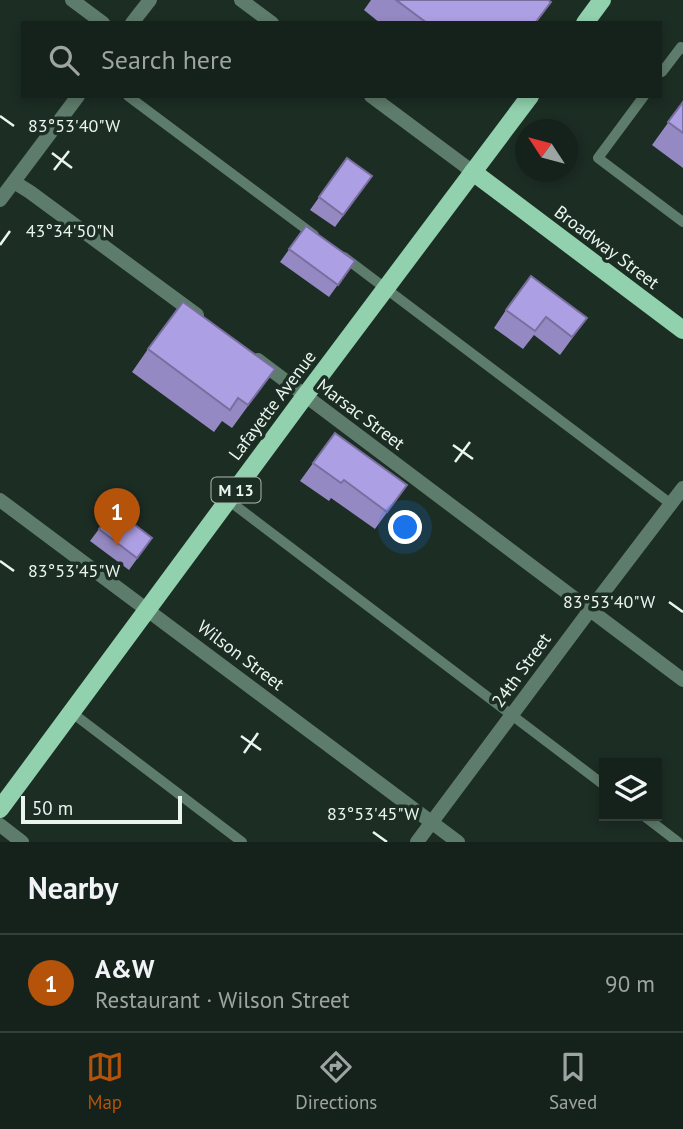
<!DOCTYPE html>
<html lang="en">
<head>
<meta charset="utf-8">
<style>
	body { margin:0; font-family:"PT Sans",sans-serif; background:#1e2a24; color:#f1f3f6 }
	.controls { position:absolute; right:21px; bottom:21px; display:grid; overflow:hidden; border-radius:0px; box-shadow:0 4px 10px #0003 }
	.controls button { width:63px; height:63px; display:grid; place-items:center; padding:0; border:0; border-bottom:2px solid #343f3a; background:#15221b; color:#f1f3f6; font:35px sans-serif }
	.compass { position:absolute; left:515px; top:119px; width:63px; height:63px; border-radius:50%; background:#15221b; box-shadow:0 4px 10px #0003; rotate:306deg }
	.scale { position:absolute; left:21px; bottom:18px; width:161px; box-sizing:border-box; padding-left:7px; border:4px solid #eaf5ee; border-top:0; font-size:19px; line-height:24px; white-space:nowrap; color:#eaf5ee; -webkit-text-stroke:5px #1c2d24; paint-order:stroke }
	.you { position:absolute; left:406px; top:528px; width:24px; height:24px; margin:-18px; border:5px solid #fff; border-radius:50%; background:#1a73e8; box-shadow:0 0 0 10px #1a73e833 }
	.badge { display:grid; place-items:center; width:46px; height:46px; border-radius:50%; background:#b45309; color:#fff; font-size:23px; font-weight:700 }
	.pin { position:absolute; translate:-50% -58px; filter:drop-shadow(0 2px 4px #0008) }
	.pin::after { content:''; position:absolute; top:37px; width:24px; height:21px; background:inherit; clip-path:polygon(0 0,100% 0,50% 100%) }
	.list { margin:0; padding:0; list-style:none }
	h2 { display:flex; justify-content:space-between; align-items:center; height:91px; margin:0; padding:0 28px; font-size:30px }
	h2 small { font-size:23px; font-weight:400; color:#9da4a3 }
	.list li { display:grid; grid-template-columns:46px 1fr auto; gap:21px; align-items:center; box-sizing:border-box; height:98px; padding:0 28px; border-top:2px solid #343f3a }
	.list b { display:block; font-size:26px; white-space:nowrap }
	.list p { margin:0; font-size:23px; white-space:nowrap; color:#9da4a3 }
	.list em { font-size:23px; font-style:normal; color:#9da4a3 }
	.icon { flex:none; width:38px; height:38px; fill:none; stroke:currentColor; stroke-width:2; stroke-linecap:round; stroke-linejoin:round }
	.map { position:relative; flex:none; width:683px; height:842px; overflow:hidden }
	.search { position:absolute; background:#15221b; box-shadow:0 4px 10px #0003; left:21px; right:21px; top:21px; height:77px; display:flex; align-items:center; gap:18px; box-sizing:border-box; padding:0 24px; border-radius:0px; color:#9da4a3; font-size:26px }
	.sheet { height:189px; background:#15221b }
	nav { display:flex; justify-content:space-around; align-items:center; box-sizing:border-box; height:98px; border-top:2px solid #343f3a; background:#15221b; font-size:19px; color:#9da4a3 }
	nav a { display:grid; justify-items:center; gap:4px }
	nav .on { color:#b45309 }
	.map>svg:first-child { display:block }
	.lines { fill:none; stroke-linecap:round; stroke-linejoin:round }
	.service { stroke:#5e7c6b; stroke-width:10 }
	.minor { stroke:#5e7c6b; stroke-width:14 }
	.primary { stroke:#91d1ad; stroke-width:18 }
	.wall { fill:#9589c3 }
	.building { fill:#ad9fe3; stroke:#796f9f; stroke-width:2 }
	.ticks { fill:none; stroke:#eaf5ee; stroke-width:2.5 }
	.labels { text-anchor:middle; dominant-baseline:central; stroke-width:7; stroke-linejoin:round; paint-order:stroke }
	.shield { fill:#1c2d24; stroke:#acb9b1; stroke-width:2 }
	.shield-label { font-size:16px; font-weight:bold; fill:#eaf5ee }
	.street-label { font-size:18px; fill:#eaf5ee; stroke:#1c2d24 }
	.ticks-label { font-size:18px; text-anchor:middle; fill:#eaf5ee; stroke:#1c2d24; stroke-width:7; stroke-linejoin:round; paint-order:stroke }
</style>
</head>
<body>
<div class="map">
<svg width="683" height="842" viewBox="0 0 683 842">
	<rect width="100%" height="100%" fill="#1c2d24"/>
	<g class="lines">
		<!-- service -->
		<g class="service">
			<path d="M 662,72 L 681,47 L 683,49"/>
			<path d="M 128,96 L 314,235"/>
			<path d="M 644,96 L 598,158 L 683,222"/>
			<path d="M 344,257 L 671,504"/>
			<path d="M 228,500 L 604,785"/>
			<path d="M 71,712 L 242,842"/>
			<path d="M 644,816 L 678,842"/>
		</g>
		<!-- minor -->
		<g class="minor">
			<path d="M 72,0 L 103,23"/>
			<path d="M 241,0 L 272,23"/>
			<path d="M 132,23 L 150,0"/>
			<path d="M 371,96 L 473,172"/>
			<path d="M 14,182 L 30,192 L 197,315"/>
			<path d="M 0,200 L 78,96"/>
			<path d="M 258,360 L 683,680"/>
			<path d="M 0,500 L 458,842"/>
			<path d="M 0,825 L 22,842"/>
			<path d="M 417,842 L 590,610 L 683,488"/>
		</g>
		<!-- primary -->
		<g class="primary">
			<path d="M 585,23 L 602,0"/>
			<path d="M 473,172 L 683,330"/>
			<path d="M 0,809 L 305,396 L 530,96"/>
		</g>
	</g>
	<!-- wall -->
	<g class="wall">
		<path d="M 371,0 L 548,0 L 551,2 L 536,23 L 380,23 L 364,10 Z"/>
		<path d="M 683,102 L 683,168 L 652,145 Z"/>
		<path d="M 347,158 L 372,176 L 335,227 L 310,210 Z"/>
		<path d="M 306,226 L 355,261 L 329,297 L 280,262 Z"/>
		<path d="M 506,310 L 587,318 L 560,355 L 534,335 L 523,349 L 494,328 Z"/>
		<path d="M 148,349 L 275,369 L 232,428 L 222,421 L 214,432 L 132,372 Z"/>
		<path d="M 335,433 L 407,485 L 375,529 L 331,498 L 329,501 L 300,481 Z"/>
		<path d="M 114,509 L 152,538 L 129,570 L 90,541 Z"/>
	</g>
	<!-- building -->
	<g class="building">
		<path d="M 396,0 L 548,0 L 551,2 L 535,23 L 427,23 Z"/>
		<path d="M 683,102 L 683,133 L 668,122 Z"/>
		<path d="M 347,158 L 372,176 L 343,215 L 319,197 Z"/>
		<path d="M 306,226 L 355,261 L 338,285 L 289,249 Z"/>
		<path d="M 531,276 L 587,318 L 572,337 L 546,317 L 535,331 L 506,310 Z"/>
		<path d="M 183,302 L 275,369 L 248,405 L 238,398 L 230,410 L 148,349 Z"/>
		<path d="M 335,433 L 407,485 L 387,512 L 344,480 L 341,483 L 313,463 Z"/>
		<path d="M 114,509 L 152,538 L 137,558 L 99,529 Z"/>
	</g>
	<!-- ticks -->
	<path class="ticks" d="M 0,116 L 14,126M 52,153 L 72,168M 54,170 L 69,151M 0,245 L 10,231M 453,445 L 473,459M 455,462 L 470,442M 0,561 L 14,571M 669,602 L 683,612M 241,736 L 261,750M 244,753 L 258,733M 373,832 L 387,842"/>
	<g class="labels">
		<!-- shield labels -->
		<rect class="shield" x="211.5" y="477.5" width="49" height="25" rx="5"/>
		<g class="shield-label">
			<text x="236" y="490">M 13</text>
		</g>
		<!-- street labels -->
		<g class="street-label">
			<text transform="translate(607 247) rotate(37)">Broadway Street</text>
			<text transform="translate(272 405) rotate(-53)">Lafayette Avenue</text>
			<text transform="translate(361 414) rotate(37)">Marsac Street</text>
			<text transform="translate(241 655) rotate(37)">Wilson Street</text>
			<text transform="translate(521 670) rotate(-54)">24th Street</text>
		</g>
	</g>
	<g class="ticks-label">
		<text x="74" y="132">83°53'40"W</text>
		<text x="70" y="237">43°34'50"N</text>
		<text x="74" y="577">83°53'45"W</text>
		<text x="609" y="608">83°53'40"W</text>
		<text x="373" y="820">83°53'45"W</text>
	</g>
</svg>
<div class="controls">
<button><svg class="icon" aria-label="layers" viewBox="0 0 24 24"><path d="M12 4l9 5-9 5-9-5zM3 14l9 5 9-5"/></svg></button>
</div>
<svg class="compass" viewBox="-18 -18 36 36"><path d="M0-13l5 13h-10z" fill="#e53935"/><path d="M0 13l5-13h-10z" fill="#9da4a3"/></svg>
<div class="scale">50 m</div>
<div class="you"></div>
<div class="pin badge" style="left:117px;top:546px">1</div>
<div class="search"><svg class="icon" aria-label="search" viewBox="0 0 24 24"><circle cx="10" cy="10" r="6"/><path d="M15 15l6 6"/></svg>Search here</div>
</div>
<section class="sheet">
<h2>Nearby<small></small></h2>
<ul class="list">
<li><span class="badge">1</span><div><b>A&amp;W</b><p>Restaurant · Wilson Street</p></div><em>90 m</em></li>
</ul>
</section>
<nav>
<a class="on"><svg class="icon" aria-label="map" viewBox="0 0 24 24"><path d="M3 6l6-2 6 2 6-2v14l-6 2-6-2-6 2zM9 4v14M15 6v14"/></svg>Map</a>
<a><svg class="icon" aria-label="directions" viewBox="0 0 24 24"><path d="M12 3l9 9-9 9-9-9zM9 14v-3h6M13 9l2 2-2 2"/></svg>Directions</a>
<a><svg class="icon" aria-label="saved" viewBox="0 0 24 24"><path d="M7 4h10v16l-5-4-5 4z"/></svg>Saved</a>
</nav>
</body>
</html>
